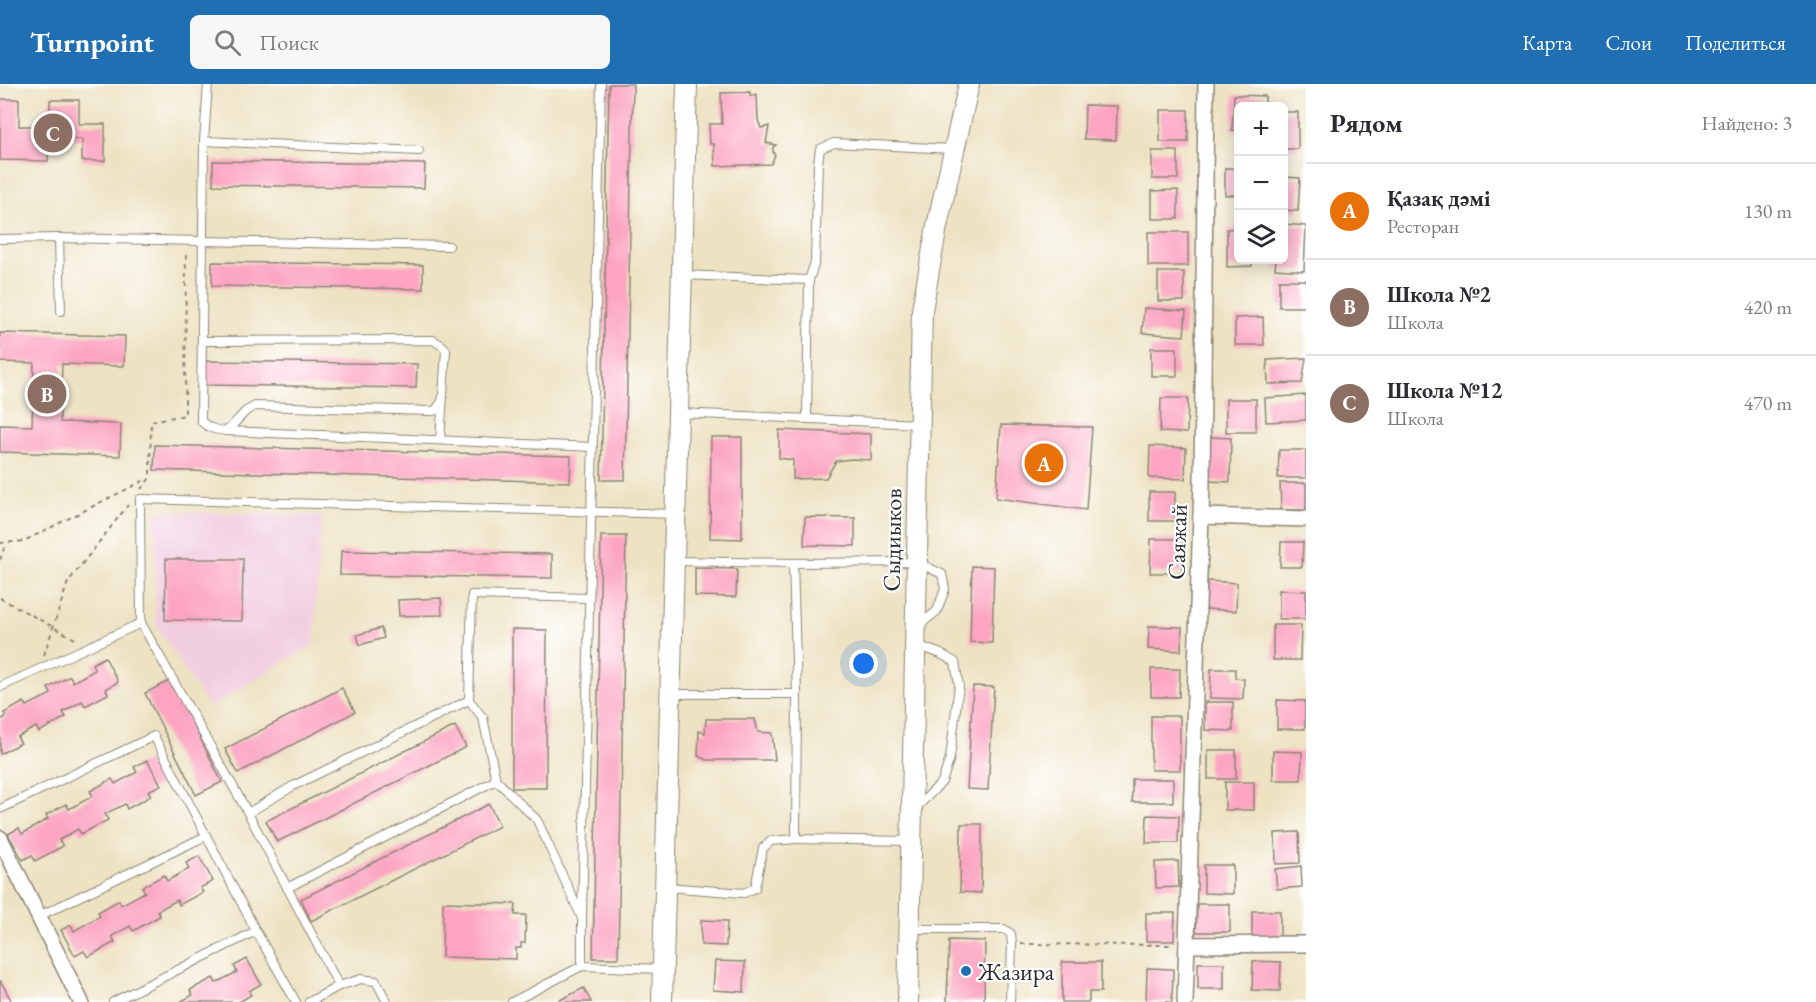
<!DOCTYPE html>
<html lang="ru">
<head>
<meta charset="utf-8">
<style>
	body { margin:0; font-family:"EB Garamond",serif; background:#f7f7f7; color:#2b2b33 }
	.controls { position:absolute; right:18px; top:18px; display:grid; overflow:hidden; border-radius:9px; box-shadow:0 3px 15px #0003 }
	.controls button { width:54px; height:54px; display:grid; place-items:center; padding:0; border:0; border-bottom:2px solid #e1e1e2; background:#fff; color:#2b2b33; font:30px sans-serif }
	.you { position:absolute; left:864px; top:580px; width:21px; height:21px; margin:-15px; border:4px solid #fff; border-radius:50%; background:#1a73e8; box-shadow:0 0 0 9px #1a73e833 }
	.badge { display:grid; place-items:center; width:39px; height:39px; border-radius:50%; background:#1f6fb2; color:#fff; font-size:20px; font-weight:700 }
	.pin { position:absolute; translate:-50% -50%; border:3px solid #fff; box-shadow:0 2px 6px #0006 }
	.list { margin:0; padding:0; list-style:none }
	h2 { display:flex; justify-content:space-between; align-items:center; height:78px; margin:0; padding:0 24px; font-size:26px }
	h2 small { font-size:20px; font-weight:400; color:#7c7c81 }
	.list li { display:grid; grid-template-columns:39px 1fr auto; gap:18px; align-items:center; box-sizing:border-box; height:96px; padding:0 24px; border-top:2px solid #e1e1e2 }
	.list b { display:block; font-size:22px; white-space:nowrap }
	.list p { margin:0; font-size:20px; white-space:nowrap; color:#7c7c81 }
	.list em { font-size:20px; font-style:normal; color:#7c7c81 }
	.icon { flex:none; width:33px; height:33px; fill:none; stroke:currentColor; stroke-width:2; stroke-linecap:round; stroke-linejoin:round }
	.map { position:relative; flex:none; width:1306px; height:918px; overflow:hidden }
	header { display:flex; align-items:center; gap:36px; box-sizing:border-box; height:84px; padding:0 30px; background:#1f6fb2; color:#fff }
	header strong { font-size:28px }
	nav { display:flex; gap:33px; margin-inline-start:auto; font-size:21px }
	.search { width:420px; height:54px; background:#f7f7f7; display:flex; align-items:center; gap:15px; box-sizing:border-box; padding:0 21px; border-radius:9px; color:#7c7c81; font-size:22px }
	main { display:flex }
	aside { flex:1; background:#fff }
	.map>svg:first-child { display:block }
	.built { fill:#f2cfe0 }
	.building { fill:#fca4c2 }
	.lines { fill:none; stroke-linecap:round; stroke-linejoin:round }
	.service-casing { stroke:#8c8676; stroke-width:10 }
	.minor-casing { stroke:#8c8676; stroke-width:18 }
	.tertiary-casing { stroke:#8c8676; stroke-width:22 }
	.path { stroke:#8c8676; stroke-width:2; stroke-dasharray:4.5 4.5; stroke-linecap:butt }
	.service { stroke:#fff; stroke-width:8 }
	.minor { stroke:#fff; stroke-width:15 }
	.tertiary { stroke:#fff; stroke-width:20 }
	.poi-dot { fill:#1f6fb2; stroke:#fff; stroke-width:2 }
	.labels { text-anchor:middle; dominant-baseline:central; stroke-width:4.5; stroke-linejoin:round; paint-order:stroke }
	.street-label { font-size:24px; fill:#2b2b2b; stroke:#fff }
	.poi-label { font-size:24px; fill:#2b2b2b; stroke:#fff; text-anchor:start }
</style>
</head>
<body>
<header>
<strong>Turnpoint</strong>
<div class="search"><svg class="icon" aria-label="search" viewBox="0 0 24 24"><circle cx="10" cy="10" r="6"/><path d="M15 15l6 6"/></svg>Поиск</div>
<nav><a>Карта</a><a>Слои</a><a>Поделиться</a></nav>
</header>
<main>
<div class="map">
<svg width="1306" height="918" viewBox="0 0 1306 918">
	<rect width="100%" height="100%" fill="#fff"/>
	<filter id="ink" filterUnits="userSpaceOnUse"><feTurbulence type="fractalNoise" baseFrequency=".0167" numOctaves="2"/><feDisplacementMap in="SourceGraphic" scale="12" xChannelSelector="R" yChannelSelector="G"/><feConvolveMatrix kernelMatrix="1 2 1 2 8 2 1 2 1" color-interpolation-filters="sRGB"/></filter>
	<filter id="wash" filterUnits="userSpaceOnUse"><feTurbulence type="fractalNoise" baseFrequency=".008" numOctaves="4" result="noise"/><feDisplacementMap in="SourceGraphic" scale="24" xChannelSelector="R" yChannelSelector="G"/><feGaussianBlur stdDeviation="1.35" result="paint"/><feColorMatrix in="noise" values="0 0 0 0 0 0 0 0 0 0 0 0 0 0 0 0 0 1.4 0 .05"/><feComposite in="paint" operator="in"/></filter>
	<g filter="url(#wash)">
		<rect width="100%" height="100%" fill="#ede2c2"/>
		<!-- built -->
		<path class="built" d="M 155,427 L 321,432 L 314,560 L 209,624 L 156,541 Z"/>
		<g id="blocks">
			<!-- building -->
			<g class="building">
				<path d="M 609,0 L 633,0 L 625,396 L 601,396 Z"/>
				<path d="M 750,8 L 750,12 L 757,10 L 758,36 L 761,44 L 769,42 L 766,59 L 776,61 L 773,63 L 773,68 L 775,71 L 771,80 L 715,82 L 714,60 L 710,60 L 709,40 L 722,40 L 721,9 Z"/>
				<path d="M 1234,11 L 1265,12 L 1265,22 L 1238,22 L 1238,46 L 1232,46 Z"/>
				<path d="M 0,15 L 19,15 L 19,42 L 50,42 L 50,16 L 79,16 L 79,40 L 105,40 L 105,77 L 82,77 L 82,55 L 48,55 L 48,77 L 0,76 Z"/>
				<path d="M 1085,21 L 1117,22 L 1116,56 L 1084,55 Z"/>
				<rect x="1160" y="26" width="28" height="32"/>
				<rect x="1284" y="28" width="14" height="37"/>
				<rect x="1152" y="67" width="26" height="28"/>
				<path d="M 213,77 L 425,80 L 424,104 L 213,101 Z"/>
				<rect x="1225" y="84" width="13" height="27"/>
				<path d="M 1284,93 L 1300,94 L 1298,127 L 1284,126 Z"/>
				<path d="M 1178,106 L 1178,135 L 1152,135 L 1152,107 Z"/>
				<path d="M 1284,140 L 1306,142 L 1304,187 L 1275,185 L 1276,176 L 1284,176 Z"/>
				<path d="M 1238,144 L 1238,176 L 1251,176 L 1252,182 L 1227,183 L 1227,145 Z"/>
				<rect x="1148" y="148" width="40" height="34"/>
				<path d="M 212,178 L 423,181 L 423,205 L 212,202 Z"/>
				<rect x="1158" y="188" width="26" height="29"/>
				<rect x="1279" y="196" width="27" height="27"/>
				<path d="M 1144,224 L 1186,227 L 1184,252 L 1142,249 Z"/>
				<path d="M 1263,233 L 1264,261 L 1235,261 L 1235,234 Z"/>
				<path d="M 0,249 L 125,252 L 124,282 L 62,280 L 60,338 L 121,340 L 120,372 L 0,368 L 0,341 L 32,342 L 34,279 L 0,278 Z"/>
				<rect x="1151" y="264" width="26" height="28"/>
				<path d="M 1306,274 L 1302,299 L 1268,300 L 1267,276 Z"/>
				<path d="M 205,277 L 417,280 L 416,304 L 205,301 Z"/>
				<path d="M 1306,311 L 1306,336 L 1266,338 L 1265,314 Z"/>
				<path d="M 1161,314 L 1188,314 L 1187,349 L 1160,348 Z"/>
				<rect x="1226" y="315" width="30" height="33"/>
				<path d="M 1001,341 L 1092,343 L 1086,426 L 996,414 Z"/>
				<path d="M 779,346 L 871,350 L 871,376 L 851,375 L 836,377 L 826,394 L 793,395 L 793,376 L 779,374 Z"/>
				<path d="M 711,353 L 742,353 L 742,455 L 710,454 Z"/>
				<path d="M 1209,353 L 1231,354 L 1230,398 L 1208,397 Z"/>
				<path d="M 155,361 L 571,372 L 570,398 L 154,386 Z"/>
				<path d="M 1150,362 L 1186,364 L 1185,395 L 1149,394 Z"/>
				<path d="M 1279,366 L 1306,366 L 1306,394 L 1278,394 Z"/>
				<path d="M 1280,399 L 1306,399 L 1306,426 L 1281,426 Z"/>
				<rect x="1149" y="408" width="26" height="29"/>
				<path d="M 805,433 L 855,434 L 855,462 L 804,461 Z"/>
				<path d="M 601,452 L 626,452 L 618,874 L 593,874 Z"/>
				<path d="M 1151,455 L 1183,455 L 1182,489 L 1150,489 Z"/>
				<path d="M 1281,458 L 1303,458 L 1302,483 L 1280,483 Z"/>
				<path d="M 341,467 L 552,470 L 552,494 L 340,491 Z"/>
				<path d="M 166,475 L 243,475 L 242,537 L 165,536 Z"/>
				<path d="M 972,482 L 994,483 L 992,559 L 970,558 Z"/>
				<path d="M 695,484 L 737,485 L 736,513 L 695,512 Z"/>
				<path d="M 1207,497 L 1237,499 L 1236,527 L 1206,525 Z"/>
				<path d="M 1279,506 L 1306,507 L 1306,535 L 1279,535 Z"/>
				<path d="M 441,514 L 442,531 L 399,532 L 398,516 Z"/>
				<path d="M 1273,541 L 1301,541 L 1300,576 L 1273,576 Z"/>
				<path d="M 1149,542 L 1182,543 L 1181,567 L 1148,565 Z"/>
				<path d="M 381,544 L 384,554 L 360,561 L 357,551 Z"/>
				<path d="M 512,545 L 547,546 L 546,704 L 512,704 Z"/>
				<path d="M 105,573 L 118,598 L 106,605 L 108,610 L 85,622 L 82,617 L 63,628 L 66,633 L 39,648 L 36,643 L 17,653 L 21,659 L 0,670 L 0,636 L 6,633 L 4,629 L 24,618 L 27,622 L 51,610 L 48,604 L 70,592 L 73,598 L 95,586 L 92,580 Z"/>
				<path d="M 1151,585 L 1180,585 L 1179,613 L 1151,613 Z"/>
				<path d="M 1211,585 L 1235,585 L 1235,594 L 1244,595 L 1243,615 L 1210,614 Z"/>
				<path d="M 171,596 L 222,698 L 196,711 L 145,609 Z"/>
				<path d="M 973,602 L 994,603 L 988,706 L 967,705 Z"/>
				<path d="M 342,604 L 355,628 L 238,689 L 225,665 Z"/>
				<path d="M 1277,616 L 1305,617 L 1305,645 L 1277,645 Z"/>
				<path d="M 1205,618 L 1233,618 L 1233,647 L 1205,646 Z"/>
				<rect x="1151" y="632" width="29" height="54"/>
				<path d="M 706,635 L 755,635 L 758,648 L 772,649 L 775,676 L 707,676 L 698,672 L 699,647 L 705,649 Z"/>
				<path d="M 455,642 L 466,663 L 277,758 L 266,737 Z"/>
				<rect x="1208" y="666" width="28" height="29"/>
				<path d="M 1273,667 L 1302,668 L 1301,696 L 1273,696 Z"/>
				<path d="M 147,676 L 161,701 L 148,707 L 151,712 L 127,725 L 125,720 L 105,730 L 108,736 L 81,750 L 78,745 L 59,756 L 63,762 L 35,777 L 32,771 L 23,776 L 8,750 L 19,744 L 22,750 L 48,735 L 46,731 L 66,720 L 69,725 L 93,712 L 90,707 L 112,695 L 115,700 L 137,688 L 134,683 Z"/>
				<rect x="1132" y="695" width="41" height="23"/>
				<rect x="1225" y="698" width="29" height="28"/>
				<path d="M 489,720 L 500,742 L 311,837 L 301,815 Z"/>
				<path d="M 1147,731 L 1179,732 L 1178,759 L 1146,759 Z"/>
				<path d="M 961,740 L 982,740 L 981,809 L 960,808 Z"/>
				<path d="M 1299,748 L 1300,779 L 1276,780 L 1275,749 Z"/>
				<path d="M 199,772 L 213,797 L 200,804 L 203,808 L 179,821 L 177,816 L 157,827 L 160,832 L 133,847 L 130,842 L 112,852 L 115,858 L 88,873 L 84,867 L 75,872 L 61,846 L 71,841 L 74,847 L 100,832 L 98,828 L 119,816 L 121,821 L 145,808 L 142,803 L 164,791 L 167,797 L 189,785 L 186,779 Z"/>
				<path d="M 1178,777 L 1179,803 L 1156,804 L 1155,778 Z"/>
				<path d="M 1204,781 L 1233,781 L 1233,810 L 1204,809 Z"/>
				<path d="M 1301,782 L 1302,803 L 1277,805 L 1275,785 Z"/>
				<path d="M 443,818 L 516,820 L 515,831 L 526,831 L 525,859 L 521,859 L 521,864 L 516,864 L 516,875 L 442,873 Z"/>
				<path d="M 1197,820 L 1230,820 L 1230,848 L 1196,848 Z"/>
				<rect x="1252" y="827" width="28" height="29"/>
				<path d="M 1146,829 L 1175,829 L 1174,857 L 1146,857 Z"/>
				<path d="M 701,836 L 727,837 L 726,862 L 701,861 Z"/>
				<path d="M 949,856 L 985,857 L 984,918 L 947,918 Z"/>
				<path d="M 247,875 L 261,900 L 249,907 L 251,911 L 239,918 L 180,918 L 193,911 L 190,906 L 213,894 L 216,899 L 237,888 L 234,882 Z"/>
				<path d="M 715,877 L 745,878 L 744,908 L 713,906 Z"/>
				<path d="M 1253,877 L 1281,878 L 1280,907 L 1252,906 Z"/>
				<path d="M 1062,878 L 1101,878 L 1101,908 L 1089,908 L 1089,918 L 1062,918 Z"/>
				<rect x="1198" y="879" width="26" height="26"/>
				<path d="M 1147,884 L 1173,885 L 1172,918 L 1146,918 Z"/>
				<path d="M 0,896 L 12,918 L 0,918 Z"/>
				<path d="M 584,904 L 591,918 L 556,918 Z"/>
			</g>
		</g>
	</g>
	<g filter="url(#ink)">
		<use href="#blocks" fill-opacity="0" stroke="#8c8676" stroke-width="1.5"/>
		<g class="lines">
			<!-- service casing -->
			<g class="service-casing">
				<g id="service">
					<path d="M 208,0 L 204,57 L 201,337 C 209,345 216,346 227,347 L 593,363"/>
					<path d="M 204,57 L 419,67"/>
					<path d="M 0,155 L 59,154"/>
					<path d="M 681,191 L 809,196"/>
					<path d="M 61,227 L 59,154 L 449,162"/>
					<path d="M 202,257 L 433,256 L 443,262 L 446,266 L 440,356"/>
					<path d="M 679,329 L 919,340"/>
					<path d="M 807,334 L 809,196 L 815,178 L 818,79 L 820,65 L 834,59 L 952,65"/>
					<path d="M 227,347 L 246,327 L 255,322 L 432,327 L 436,326 L 442,317"/>
					<path d="M 675,477 L 793,479 L 797,610 L 796,755 L 911,757"/>
					<path d="M 793,479 L 917,478 L 942,490 L 945,505 L 937,527 L 918,542"/>
					<path d="M 0,603 L 141,539"/>
					<path d="M 672,610 L 797,610"/>
					<path d="M 469,616 L 472,511 L 589,514"/>
					<path d="M 0,725 L 154,652 L 256,847"/>
					<path d="M 915,725 L 942,698 L 950,674 L 959,601 L 955,578 L 941,570 L 917,561"/>
					<path d="M 248,729 L 141,539 L 140,415 L 675,430"/>
					<path d="M 666,803 L 744,809 L 755,804 L 763,764 L 771,757 L 796,755"/>
					<path d="M 287,804 L 496,696"/>
					<path d="M 39,832 L 206,752"/>
					<path d="M 582,834 L 601,0"/>
					<path d="M 911,845 L 1004,845 L 1011,850 L 1012,860 L 1010,918"/>
					<path d="M 113,918 L 256,847 L 296,918"/>
					<path d="M 309,918 L 339,902"/>
					<path d="M 387,918 L 376,897 L 361,895 L 339,902 L 248,729 L 293,702 L 469,616 L 483,634 L 496,696 L 537,736 L 582,834 L 582,882"/>
					<path d="M 512,918 L 582,882 L 662,885"/>
				</g>
			</g>
			<!-- minor casing -->
			<g class="minor-casing">
				<g id="minor">
					<path d="M 1201,432 L 1306,435"/>
					<path d="M 0,754 L 81,918"/>
					<path d="M 1187,861 L 1306,860"/>
					<path d="M 1185,918 L 1202,400 L 1206,0"/>
				</g>
			</g>
			<!-- tertiary casing -->
			<g class="tertiary-casing">
				<g id="tertiary">
					<path d="M 662,918 L 687,0"/>
					<path d="M 908,918 L 922,226 L 937,142 L 969,0"/>
				</g>
			</g>
			<!-- path -->
			<g class="path">
				<path d="M 141,405 L 150,394 L 151,337 L 185,331 L 186,167"/>
				<path d="M 0,459 L 24,457 L 147,395"/>
				<path d="M 0,476 L 6,459"/>
				<path d="M 0,514 L 77,556"/>
				<path d="M 44,571 L 68,498 L 128,421"/>
				<path d="M 1021,860 L 1172,861"/>
			</g>
			<!-- service -->
			<use href="#service" class="service"/>
			<!-- minor -->
			<use href="#minor" class="minor"/>
			<!-- tertiary -->
			<use href="#tertiary" class="tertiary"/>
		</g>
	</g>
	<!-- markers -->
	<circle class="poi-dot" cx="966" cy="887" r="6"/>
	<g class="labels">
		<!-- street labels -->
		<g class="street-label">
			<text transform="translate(892 456) rotate(-89)">Сыдиыков</text>
			<text transform="translate(1177 458) rotate(-88)">Саяжай</text>
		</g>
		<!-- poi labels -->
		<g class="poi-label">
			<text x="978" y="887">Жазира</text>
		</g>
	</g>
</svg>
<div class="controls">
<button>+</button>
<button>−</button>
<button><svg class="icon" aria-label="layers" viewBox="0 0 24 24"><path d="M12 4l9 5-9 5-9-5zM3 14l9 5 9-5"/></svg></button>
</div>
<div class="you"></div>
<div class="pin badge" style="left:1044px;top:379px;background:#e8710a">A</div>
<div class="pin badge" style="left:47px;top:310px;background:#8d6e63">B</div>
<div class="pin badge" style="left:53px;top:49px;background:#8d6e63">C</div>
</div>
<aside>
<h2>Рядом<small>Найдено: 3</small></h2>
<ul class="list">
<li><span class="badge" style="background:#e8710a">A</span><div><b>Қазақ дәмі</b><p>Ресторан</p></div><em>130 m</em></li>
<li><span class="badge" style="background:#8d6e63">B</span><div><b>Школа №2</b><p>Школа</p></div><em>420 m</em></li>
<li><span class="badge" style="background:#8d6e63">C</span><div><b>Школа №12</b><p>Школа</p></div><em>470 m</em></li>
</ul>
</aside>
</main>
</body>
</html>
